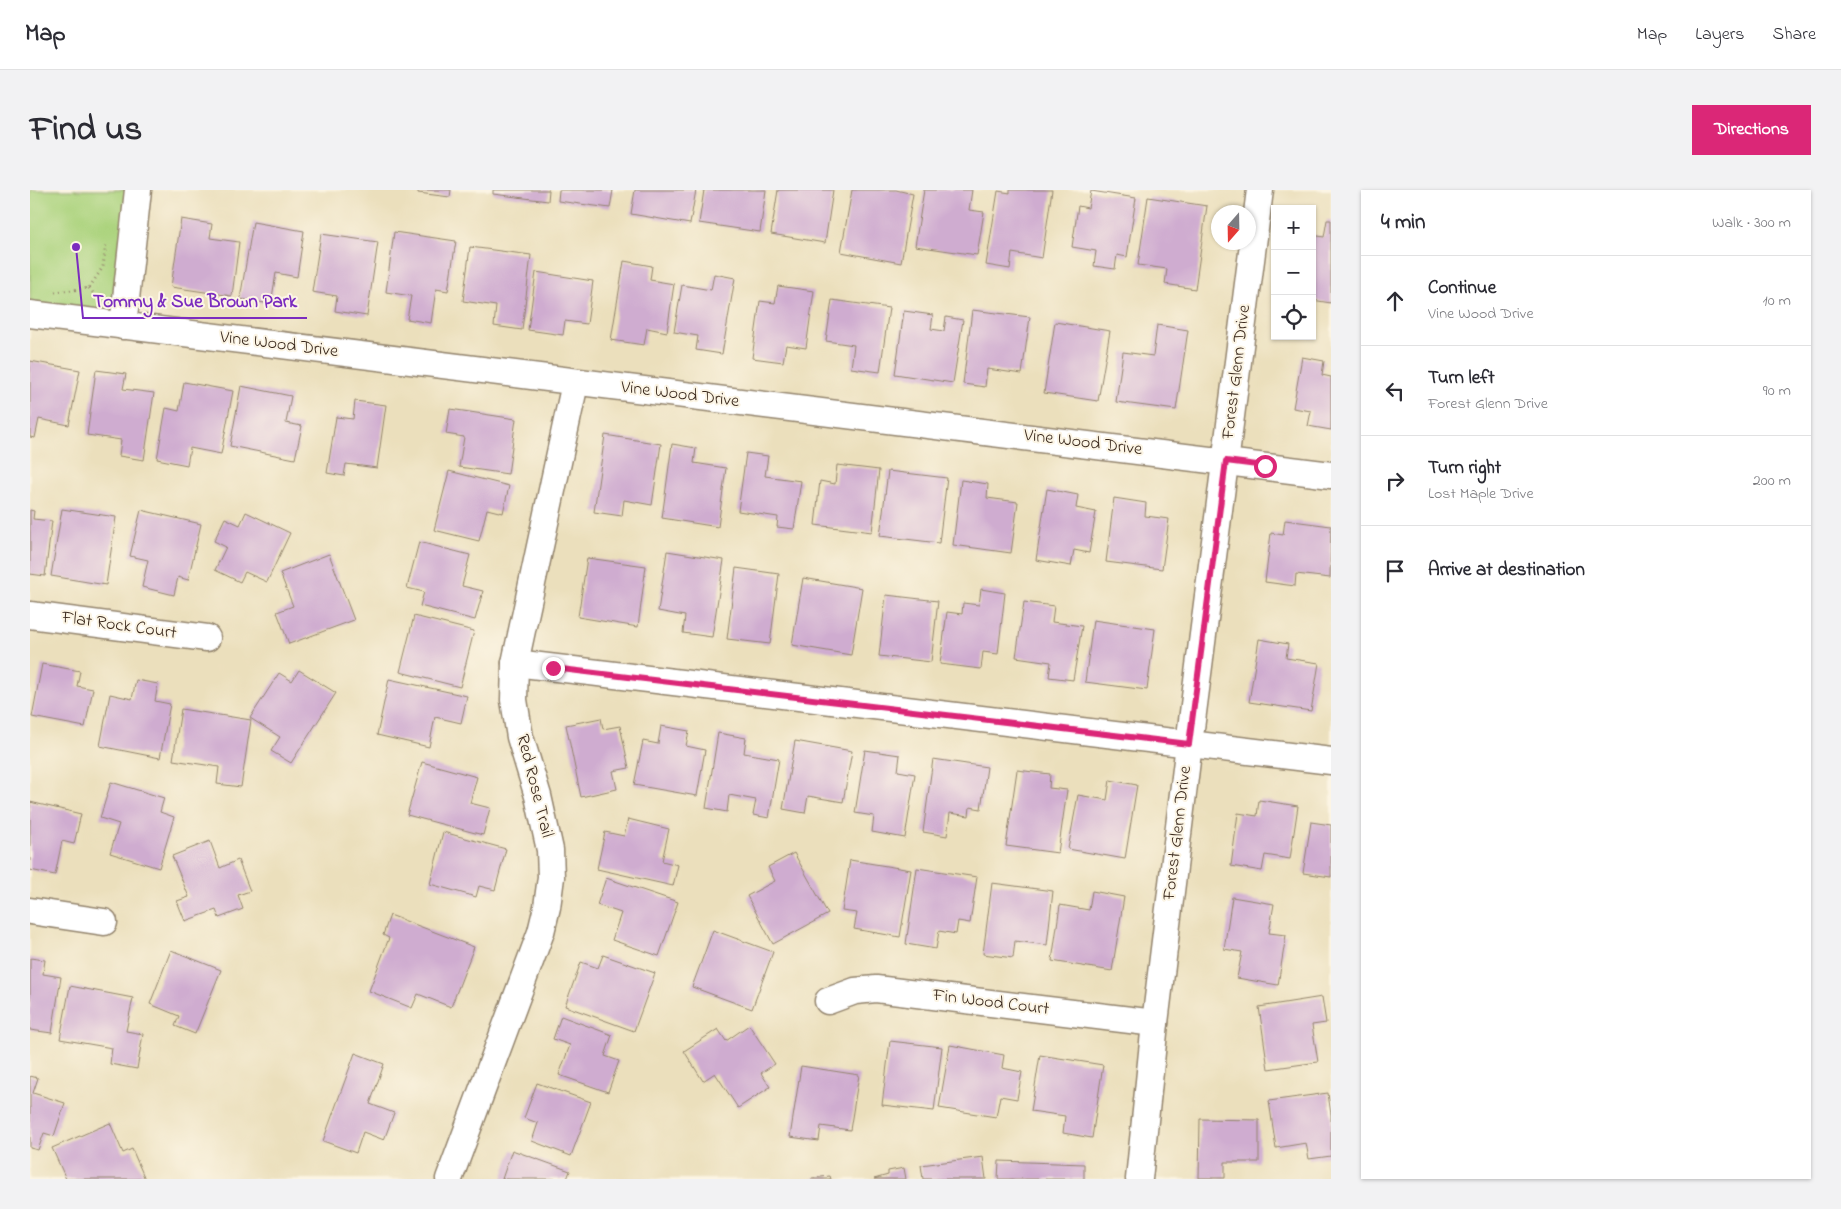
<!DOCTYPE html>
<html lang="en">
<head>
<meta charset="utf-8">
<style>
	body { margin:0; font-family:"Indie Flower",sans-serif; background:#f2f2f3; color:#2b2b33 }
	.controls { position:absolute; right:15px; top:15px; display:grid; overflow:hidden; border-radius:0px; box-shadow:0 1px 4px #0004 }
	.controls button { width:45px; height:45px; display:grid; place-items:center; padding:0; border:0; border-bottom:1px solid #e1e1e2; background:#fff; color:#2b2b33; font:25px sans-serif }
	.compass { position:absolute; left:1181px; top:15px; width:45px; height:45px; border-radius:50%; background:#fff; box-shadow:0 1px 4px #0004; rotate:200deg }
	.stop { position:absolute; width:15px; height:15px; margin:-11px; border:4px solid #db2777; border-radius:50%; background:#fff }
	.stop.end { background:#db2777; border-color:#fff; box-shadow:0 1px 5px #0008 }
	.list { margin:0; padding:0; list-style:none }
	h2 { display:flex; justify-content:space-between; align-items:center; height:65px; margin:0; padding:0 20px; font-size:21px }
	h2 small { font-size:16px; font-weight:400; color:#7c7c81 }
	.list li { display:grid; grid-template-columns:32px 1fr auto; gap:15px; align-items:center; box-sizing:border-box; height:90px; padding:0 20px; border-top:1px solid #e1e1e2 }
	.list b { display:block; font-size:19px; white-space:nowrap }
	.list p { margin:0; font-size:16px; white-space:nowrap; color:#7c7c81 }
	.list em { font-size:16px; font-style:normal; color:#7c7c81 }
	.icon { flex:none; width:28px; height:28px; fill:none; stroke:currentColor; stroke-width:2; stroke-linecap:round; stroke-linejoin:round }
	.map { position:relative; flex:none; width:1301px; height:989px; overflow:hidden; border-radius:0px }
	header { display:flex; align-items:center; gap:30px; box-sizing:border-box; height:70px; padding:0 25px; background:#fff; border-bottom:1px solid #e1e1e2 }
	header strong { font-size:24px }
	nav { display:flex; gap:28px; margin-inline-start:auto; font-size:18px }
	.intro { display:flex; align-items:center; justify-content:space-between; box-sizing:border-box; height:120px; padding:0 30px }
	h1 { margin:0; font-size:35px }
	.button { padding:12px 22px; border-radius:0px; background:#db2777; color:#fff; font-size:18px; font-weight:700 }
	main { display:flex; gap:30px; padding:0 30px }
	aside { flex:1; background:#fff; border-radius:0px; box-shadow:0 1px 4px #0004 }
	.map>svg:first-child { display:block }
	.green { fill:#abd37d; stroke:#737e4e }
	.building { fill:#cfacd0 }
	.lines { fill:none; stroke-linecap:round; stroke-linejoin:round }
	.minor-casing { stroke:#93846d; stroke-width:29 }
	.path { stroke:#93846d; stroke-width:3; stroke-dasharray:1 4; stroke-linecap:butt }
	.minor { stroke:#fff; stroke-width:26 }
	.route { stroke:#db2777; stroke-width:6 }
	.labels { text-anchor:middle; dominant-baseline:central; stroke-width:4; stroke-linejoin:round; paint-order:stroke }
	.street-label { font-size:18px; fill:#3b2a1e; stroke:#fcf5e5 }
	.leader { fill:none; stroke:#7b2cbf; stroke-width:2 }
	.callout-dot { fill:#7b2cbf; stroke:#fcf5e5; stroke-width:2 }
	.callout-label { font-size:19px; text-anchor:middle; font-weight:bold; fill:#7b2cbf; stroke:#fcf5e5; stroke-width:4; stroke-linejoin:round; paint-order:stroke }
</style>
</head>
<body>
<header>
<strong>Map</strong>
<nav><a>Map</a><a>Layers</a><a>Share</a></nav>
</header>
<div class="intro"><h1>Find us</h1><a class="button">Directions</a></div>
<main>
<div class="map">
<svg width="1301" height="989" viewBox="0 0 1301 989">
	<rect width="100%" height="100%" fill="#fcf5e5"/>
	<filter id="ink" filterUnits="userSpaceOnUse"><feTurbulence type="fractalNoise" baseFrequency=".02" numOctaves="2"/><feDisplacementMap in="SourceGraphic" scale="10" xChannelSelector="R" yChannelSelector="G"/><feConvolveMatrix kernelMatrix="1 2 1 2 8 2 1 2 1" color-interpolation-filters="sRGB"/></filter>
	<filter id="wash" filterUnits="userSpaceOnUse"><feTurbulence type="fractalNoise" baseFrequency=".0096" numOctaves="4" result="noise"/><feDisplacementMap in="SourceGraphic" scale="20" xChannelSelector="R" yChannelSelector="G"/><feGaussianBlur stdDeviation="1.12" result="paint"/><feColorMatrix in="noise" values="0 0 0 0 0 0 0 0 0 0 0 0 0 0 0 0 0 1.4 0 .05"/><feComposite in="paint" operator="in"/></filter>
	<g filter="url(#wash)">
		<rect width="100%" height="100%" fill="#ebdfbc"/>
		<!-- green -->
		<path class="green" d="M 0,0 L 99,0 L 83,124 L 0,115 Z"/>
		<g id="blocks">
			<!-- building -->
			<g class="building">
				<path d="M 388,0 L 421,0 L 420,7 L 388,3 Z"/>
				<path d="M 463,0 L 519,0 L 518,11 L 463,4 Z"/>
				<path d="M 529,0 L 583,0 L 580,18 L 528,11 Z"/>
				<path d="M 605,0 L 666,0 L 660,34 L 601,24 Z"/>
				<path d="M 674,0 L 736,0 L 730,42 L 669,33 Z"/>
				<path d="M 748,0 L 803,0 L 795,53 L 741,44 Z"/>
				<path d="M 822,0 L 866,0 L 883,4 L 871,73 L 811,62 Z"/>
				<path d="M 894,0 L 942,0 L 939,20 L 954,22 L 947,65 L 885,56 Z"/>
				<path d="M 980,0 L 1022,0 L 1012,68 L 982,63 L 980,79 L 956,75 L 968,1 L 980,3 Z"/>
				<path d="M 1061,1 L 1106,8 L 1097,67 L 1087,65 L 1085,79 L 1064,76 L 1066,61 L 1042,57 L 1048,16 L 1058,18 Z"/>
				<path d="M 1118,7 L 1177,16 L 1165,99 L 1135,94 L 1137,79 L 1108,75 Z"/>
				<path d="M 151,29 L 182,34 L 180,48 L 209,52 L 202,106 L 141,97 Z"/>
				<path d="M 1297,30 L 1301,30 L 1301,113 L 1282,110 L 1282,45 L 1294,47 Z"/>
				<path d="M 223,32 L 274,41 L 267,87 L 246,83 L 241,114 L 210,109 Z"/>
				<path d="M 364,42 L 426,51 L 418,101 L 406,99 L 401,133 L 377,129 L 381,106 L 356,102 Z"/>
				<path d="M 291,44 L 348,52 L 337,126 L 305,121 L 307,106 L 282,102 Z"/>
				<path d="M 440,57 L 501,65 L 492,140 L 464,136 L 466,116 L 433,111 Z"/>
				<path d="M 594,71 L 622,76 L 620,90 L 644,94 L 637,142 L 617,138 L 614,155 L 581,150 Z"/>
				<path d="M 506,82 L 563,91 L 557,134 L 535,131 L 533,145 L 498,140 Z"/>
				<path d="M 684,84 L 705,88 L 692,164 L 666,160 L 668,146 L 644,142 L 652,95 L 681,100 Z"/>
				<path d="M 748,96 L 784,101 L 776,158 L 756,155 L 753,172 L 722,168 L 730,111 L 745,113 Z"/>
				<path d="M 802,110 L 859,118 L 850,182 L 821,178 L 824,155 L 796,151 Z"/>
				<path d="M 942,120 L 1000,127 L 992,184 L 957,179 L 955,197 L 933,194 Z"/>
				<path d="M 874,121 L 903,125 L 901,139 L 914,141 L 916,127 L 933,130 L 923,193 L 865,184 Z"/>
				<path d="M 1025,132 L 1080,141 L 1068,211 L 1014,203 Z"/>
				<path d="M 1127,135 L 1158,140 L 1146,220 L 1086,212 L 1093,162 L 1123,166 Z"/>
				<path d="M 1272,167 L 1294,171 L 1292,185 L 1301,187 L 1301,240 L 1278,236 L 1281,221 L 1263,218 Z"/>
				<path d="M 0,171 L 50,180 L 39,235 L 9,229 L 5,248 L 0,247 Z"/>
				<path d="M 66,180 L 96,184 L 93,199 L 124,203 L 114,270 L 89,266 L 91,250 L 57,245 Z"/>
				<path d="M 154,192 L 203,201 L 191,264 L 160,258 L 157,275 L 127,269 L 136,218 L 149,221 Z"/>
				<path d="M 211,196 L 261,206 L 256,233 L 272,236 L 265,269 L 200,256 Z"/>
				<path d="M 325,211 L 356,215 L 347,278 L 316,274 L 314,286 L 297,283 L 306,227 L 323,229 Z"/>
				<path d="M 420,219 L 486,229 L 478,284 L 429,277 L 434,247 L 416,244 Z"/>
				<path d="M 575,245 L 631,254 L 622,315 L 594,310 L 592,326 L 564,322 Z"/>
				<path d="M 642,254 L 666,258 L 664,273 L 696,278 L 688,337 L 632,328 Z"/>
				<path d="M 716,263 L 738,266 L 735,286 L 771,291 L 764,339 L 747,337 L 748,327 L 708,321 Z"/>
				<path d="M 807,275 L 849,280 L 842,342 L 785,335 L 790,291 L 805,294 Z"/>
				<path d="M 419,281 L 479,296 L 473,323 L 457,319 L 449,351 L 404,340 Z"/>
				<path d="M 858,281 L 917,288 L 909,353 L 850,346 Z"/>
				<path d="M 931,290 L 958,294 L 957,308 L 988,312 L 981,363 L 923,355 Z"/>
				<path d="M 1017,299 L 1048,305 L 1046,318 L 1066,322 L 1059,363 L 1044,360 L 1041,376 L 1006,370 Z"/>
				<path d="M 1084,308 L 1116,313 L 1115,326 L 1139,329 L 1132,379 L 1076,372 Z"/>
				<path d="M 32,319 L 86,327 L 76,395 L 21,386 Z"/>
				<path d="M 0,320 L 4,321 L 3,329 L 22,331 L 15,386 L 0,384 Z"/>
				<path d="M 111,320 L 171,334 L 158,390 L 148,387 L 144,405 L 112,397 L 118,370 L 100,366 Z"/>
				<path d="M 216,322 L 260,343 L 237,392 L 215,382 L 210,392 L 185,380 L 196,357 L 184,351 L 195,328 L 210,335 Z"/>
				<path d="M 1255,330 L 1301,336 L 1300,388 L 1266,384 L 1265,396 L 1235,392 L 1241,343 L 1253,345 Z"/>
				<path d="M 389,352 L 440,365 L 432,396 L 453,401 L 445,430 L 390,416 L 394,402 L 377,398 Z"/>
				<path d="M 637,361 L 694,370 L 682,447 L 653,443 L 655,426 L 628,421 Z"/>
				<path d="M 299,364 L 324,430 L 259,454 L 247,422 L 263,416 L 250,383 Z"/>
				<path d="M 557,368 L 616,376 L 608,437 L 548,427 Z"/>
				<path d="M 706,378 L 749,384 L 740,454 L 697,449 Z"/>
				<path d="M 773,388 L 832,398 L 821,465 L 762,455 Z"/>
				<path d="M 951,399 L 975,403 L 968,464 L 953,462 L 951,479 L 910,474 L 917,422 L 932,424 L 933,413 L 949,415 Z"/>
				<path d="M 856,405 L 908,411 L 901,472 L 849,466 Z"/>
				<path d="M 994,412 L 1024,416 L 1022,432 L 1052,436 L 1043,490 L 1019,487 L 1021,472 L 986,467 Z"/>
				<path d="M 384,426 L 444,441 L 430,497 L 370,482 Z"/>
				<path d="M 1063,430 L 1125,439 L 1117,500 L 1055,492 Z"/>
				<path d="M 1229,449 L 1258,454 L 1256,468 L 1289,473 L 1281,521 L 1219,512 Z"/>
				<path d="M 12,474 L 50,481 L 47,496 L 63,499 L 55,537 L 2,527 Z"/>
				<path d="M 269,480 L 306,503 L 261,573 L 241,561 L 250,547 L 220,528 L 249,483 L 262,491 Z"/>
				<path d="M 359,489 L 437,506 L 431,533 L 405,527 L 399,557 L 347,545 Z"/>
				<path d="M 106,490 L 128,494 L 125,511 L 140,514 L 130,568 L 70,556 L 80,504 L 102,509 Z"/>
				<path d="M 151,519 L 221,530 L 211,597 L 187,594 L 189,577 L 143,570 Z"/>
				<path d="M 571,528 L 573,539 L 590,536 L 599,578 L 583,581 L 587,599 L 551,607 L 536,535 Z"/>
				<path d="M 631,536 L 659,541 L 656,556 L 675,560 L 667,606 L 604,595 L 613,551 L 628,554 Z"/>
				<path d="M 688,543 L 716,548 L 714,563 L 749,569 L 739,628 L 723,625 L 726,610 L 699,605 L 697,622 L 676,618 Z"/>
				<path d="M 765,551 L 822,561 L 813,612 L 778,606 L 775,623 L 753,619 Z"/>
				<path d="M 835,560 L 870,565 L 868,581 L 885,584 L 875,648 L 842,642 L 844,626 L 825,623 Z"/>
				<path d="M 903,569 L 957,577 L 951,619 L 940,617 L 939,626 L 920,623 L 917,646 L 893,642 Z"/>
				<path d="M 392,572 L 447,587 L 440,613 L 460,618 L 453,645 L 377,625 Z"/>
				<path d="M 987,580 L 1020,584 L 1019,598 L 1037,600 L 1028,663 L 976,656 Z"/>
				<path d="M 1080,590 L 1107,595 L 1095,669 L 1038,659 L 1048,605 L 1077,610 Z"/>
				<path d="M 81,592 L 134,608 L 130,622 L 144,627 L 129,678 L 80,663 L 89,634 L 70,628 Z"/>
				<path d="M 1229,610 L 1268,616 L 1260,669 L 1235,665 L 1232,681 L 1201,676 L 1208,623 L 1227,626 Z"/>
				<path d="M 0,612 L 51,624 L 44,654 L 32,651 L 25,685 L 0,680 Z"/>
				<path d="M 598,629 L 639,639 L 632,671 L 648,675 L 643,696 L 567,679 L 575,642 L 594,646 Z"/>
				<path d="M 1281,632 L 1301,635 L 1301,687 L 1273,683 Z"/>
				<path d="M 413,642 L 476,659 L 465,700 L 449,696 L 446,707 L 400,694 Z"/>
				<path d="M 180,651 L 190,678 L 208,670 L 220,701 L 208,705 L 213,719 L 189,728 L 186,720 L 155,731 L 147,711 L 159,707 L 142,666 Z"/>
				<path d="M 764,663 L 798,724 L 743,754 L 717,706 L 745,691 L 738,677 Z"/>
				<path d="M 820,670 L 881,680 L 870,747 L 824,739 L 827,723 L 812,721 Z"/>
				<path d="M 887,678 L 947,687 L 940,733 L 928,731 L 926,744 L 909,741 L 906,759 L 876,754 Z"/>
				<path d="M 576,688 L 648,712 L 629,766 L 582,750 L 591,723 L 567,715 Z"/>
				<path d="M 962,693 L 1023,701 L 1017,755 L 985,751 L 983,768 L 953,764 Z"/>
				<path d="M 1062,701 L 1094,707 L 1082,781 L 1022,771 L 1030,715 L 1059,720 Z"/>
				<path d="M 1202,707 L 1244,714 L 1239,743 L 1256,745 L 1248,795 L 1207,788 L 1212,762 L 1194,759 Z"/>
				<path d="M 360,725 L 444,757 L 421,817 L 388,804 L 382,818 L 339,801 L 359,748 L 353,745 Z"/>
				<path d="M 683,740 L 743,762 L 722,819 L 662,797 Z"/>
				<path d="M 141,760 L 191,780 L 165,844 L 145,836 L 149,826 L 120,814 Z"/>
				<path d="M 573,765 L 625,783 L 604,841 L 535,816 L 551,772 L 568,778 Z"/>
				<path d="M 0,768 L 15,770 L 13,784 L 31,787 L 22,843 L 0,840 Z"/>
				<path d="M 40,796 L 103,808 L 96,841 L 113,844 L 107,879 L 80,874 L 82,858 L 30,849 Z"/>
				<path d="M 1292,807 L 1296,833 L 1282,835 L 1288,872 L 1238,879 L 1229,817 Z"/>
				<path d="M 531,826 L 582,845 L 575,866 L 589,871 L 578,902 L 529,885 L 540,855 L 523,849 Z"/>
				<path d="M 719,835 L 745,874 L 731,883 L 740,897 L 708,918 L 685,883 L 673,891 L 654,861 L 688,839 L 696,851 Z"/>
				<path d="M 860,851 L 912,857 L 904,921 L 852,915 Z"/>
				<path d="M 920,855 L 974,865 L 972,878 L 992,882 L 987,909 L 970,906 L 966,927 L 909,918 Z"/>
				<path d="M 325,863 L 354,874 L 340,914 L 364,923 L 354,950 L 333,942 L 326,963 L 293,951 Z"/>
				<path d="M 1010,865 L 1073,875 L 1062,948 L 1033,943 L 1035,926 L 1001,921 Z"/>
				<path d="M 771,876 L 829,885 L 820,940 L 791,936 L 789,951 L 760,947 Z"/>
				<path d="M 0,886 L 8,888 L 3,903 L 35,913 L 24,946 L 14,943 L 8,960 L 0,958 Z"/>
				<path d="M 507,893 L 561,912 L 541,966 L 502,951 L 508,933 L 494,928 Z"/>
				<path d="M 1298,903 L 1301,925 L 1301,966 L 1279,969 L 1276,953 L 1246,958 L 1239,911 Z"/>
				<path d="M 1170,929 L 1229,930 L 1229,972 L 1195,972 L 1195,988 L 1169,988 Z"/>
				<path d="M 80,933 L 93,963 L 102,959 L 115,989 L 36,989 L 22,958 Z"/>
				<path d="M 482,960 L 540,981 L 537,989 L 472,989 Z"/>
				<path d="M 953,967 L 956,989 L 893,989 L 891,975 Z"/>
				<path d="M 969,971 L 1054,974 L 1054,989 L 968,989 Z"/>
				<path d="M 874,978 L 876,989 L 844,989 L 858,985 L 858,981 Z"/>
				<path d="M 800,986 L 801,989 L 782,989 L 782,988 Z"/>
			</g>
		</g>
	</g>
	<g filter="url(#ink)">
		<use href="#blocks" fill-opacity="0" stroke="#93846d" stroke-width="1"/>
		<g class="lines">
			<!-- minor casing -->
			<g class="minor-casing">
				<g id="minor">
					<path d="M 0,124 L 1301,285"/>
					<path d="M 93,136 L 108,0"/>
					<path d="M 0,425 L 177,448"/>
					<path d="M 485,473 L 1301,571"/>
					<path d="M 0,721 L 74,732"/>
					<path d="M 798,811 L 825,801 L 846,799 L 1125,833"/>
					<path d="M 419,989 L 511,742 L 517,717 L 521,687 L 520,660 L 508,606 L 490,547 L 484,510 L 485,473 L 545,193"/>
					<path d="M 1109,989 L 1125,833 L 1159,554 L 1230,0"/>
				</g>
			</g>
			<!-- path -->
			<g class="path">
				<path d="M 59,98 L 68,109"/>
				<path d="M 25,102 L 59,98 L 73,77 L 76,53"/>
			</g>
			<!-- minor -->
			<use href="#minor" class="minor"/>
		</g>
	</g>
	<g class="lines" filter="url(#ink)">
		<!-- route -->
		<path class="route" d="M 523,478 L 1159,554 L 1196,271 L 1235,276"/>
	</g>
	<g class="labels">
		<!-- street labels -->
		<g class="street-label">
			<text transform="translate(249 155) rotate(7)">Vine Wood Drive</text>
			<text transform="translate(1207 182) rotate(-83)">Forest Glenn Drive</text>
			<text transform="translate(650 205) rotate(7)">Vine Wood Drive</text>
			<text transform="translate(1053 253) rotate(7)">Vine Wood Drive</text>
			<text transform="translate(89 436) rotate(8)">Flat Rock Court</text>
			<text transform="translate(504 596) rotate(76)">Red Rose Trail</text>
			<text transform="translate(1148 643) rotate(-83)">Forest Glenn Drive</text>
			<text transform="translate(961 813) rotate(7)">Fin Wood Court</text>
		</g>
	</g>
	<!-- callouts -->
	<path class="leader" d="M46 57L53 128H277"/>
	<circle class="callout-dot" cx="46" cy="57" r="5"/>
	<g class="callout-label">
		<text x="165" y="117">Tommy &amp; Sue Brown Park</text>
	</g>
</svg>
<div class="controls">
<button>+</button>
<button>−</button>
<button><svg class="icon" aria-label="locate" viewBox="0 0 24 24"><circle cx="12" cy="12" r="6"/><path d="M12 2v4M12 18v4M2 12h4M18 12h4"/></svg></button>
</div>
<svg class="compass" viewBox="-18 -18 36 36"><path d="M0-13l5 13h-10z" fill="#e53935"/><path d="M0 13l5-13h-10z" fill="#7c7c81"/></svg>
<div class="stop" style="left:1235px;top:276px"></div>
<div class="stop end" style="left:523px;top:478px"></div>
</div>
<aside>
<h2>4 min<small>Walk · 300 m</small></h2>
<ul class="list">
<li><svg class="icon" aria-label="ahead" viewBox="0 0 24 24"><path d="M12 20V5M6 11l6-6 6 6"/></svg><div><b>Continue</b><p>Vine Wood Drive</p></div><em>10 m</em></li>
<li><svg class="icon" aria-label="left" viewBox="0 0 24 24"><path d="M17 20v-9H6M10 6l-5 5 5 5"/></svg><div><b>Turn left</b><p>Forest Glenn Drive</p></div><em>90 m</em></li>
<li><svg class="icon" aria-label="right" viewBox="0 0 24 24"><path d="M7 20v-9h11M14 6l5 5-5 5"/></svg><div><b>Turn right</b><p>Lost Maple Drive</p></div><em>200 m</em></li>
<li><svg class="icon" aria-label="arrive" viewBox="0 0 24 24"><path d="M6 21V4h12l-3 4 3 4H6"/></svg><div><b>Arrive at destination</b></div></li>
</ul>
</aside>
</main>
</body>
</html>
